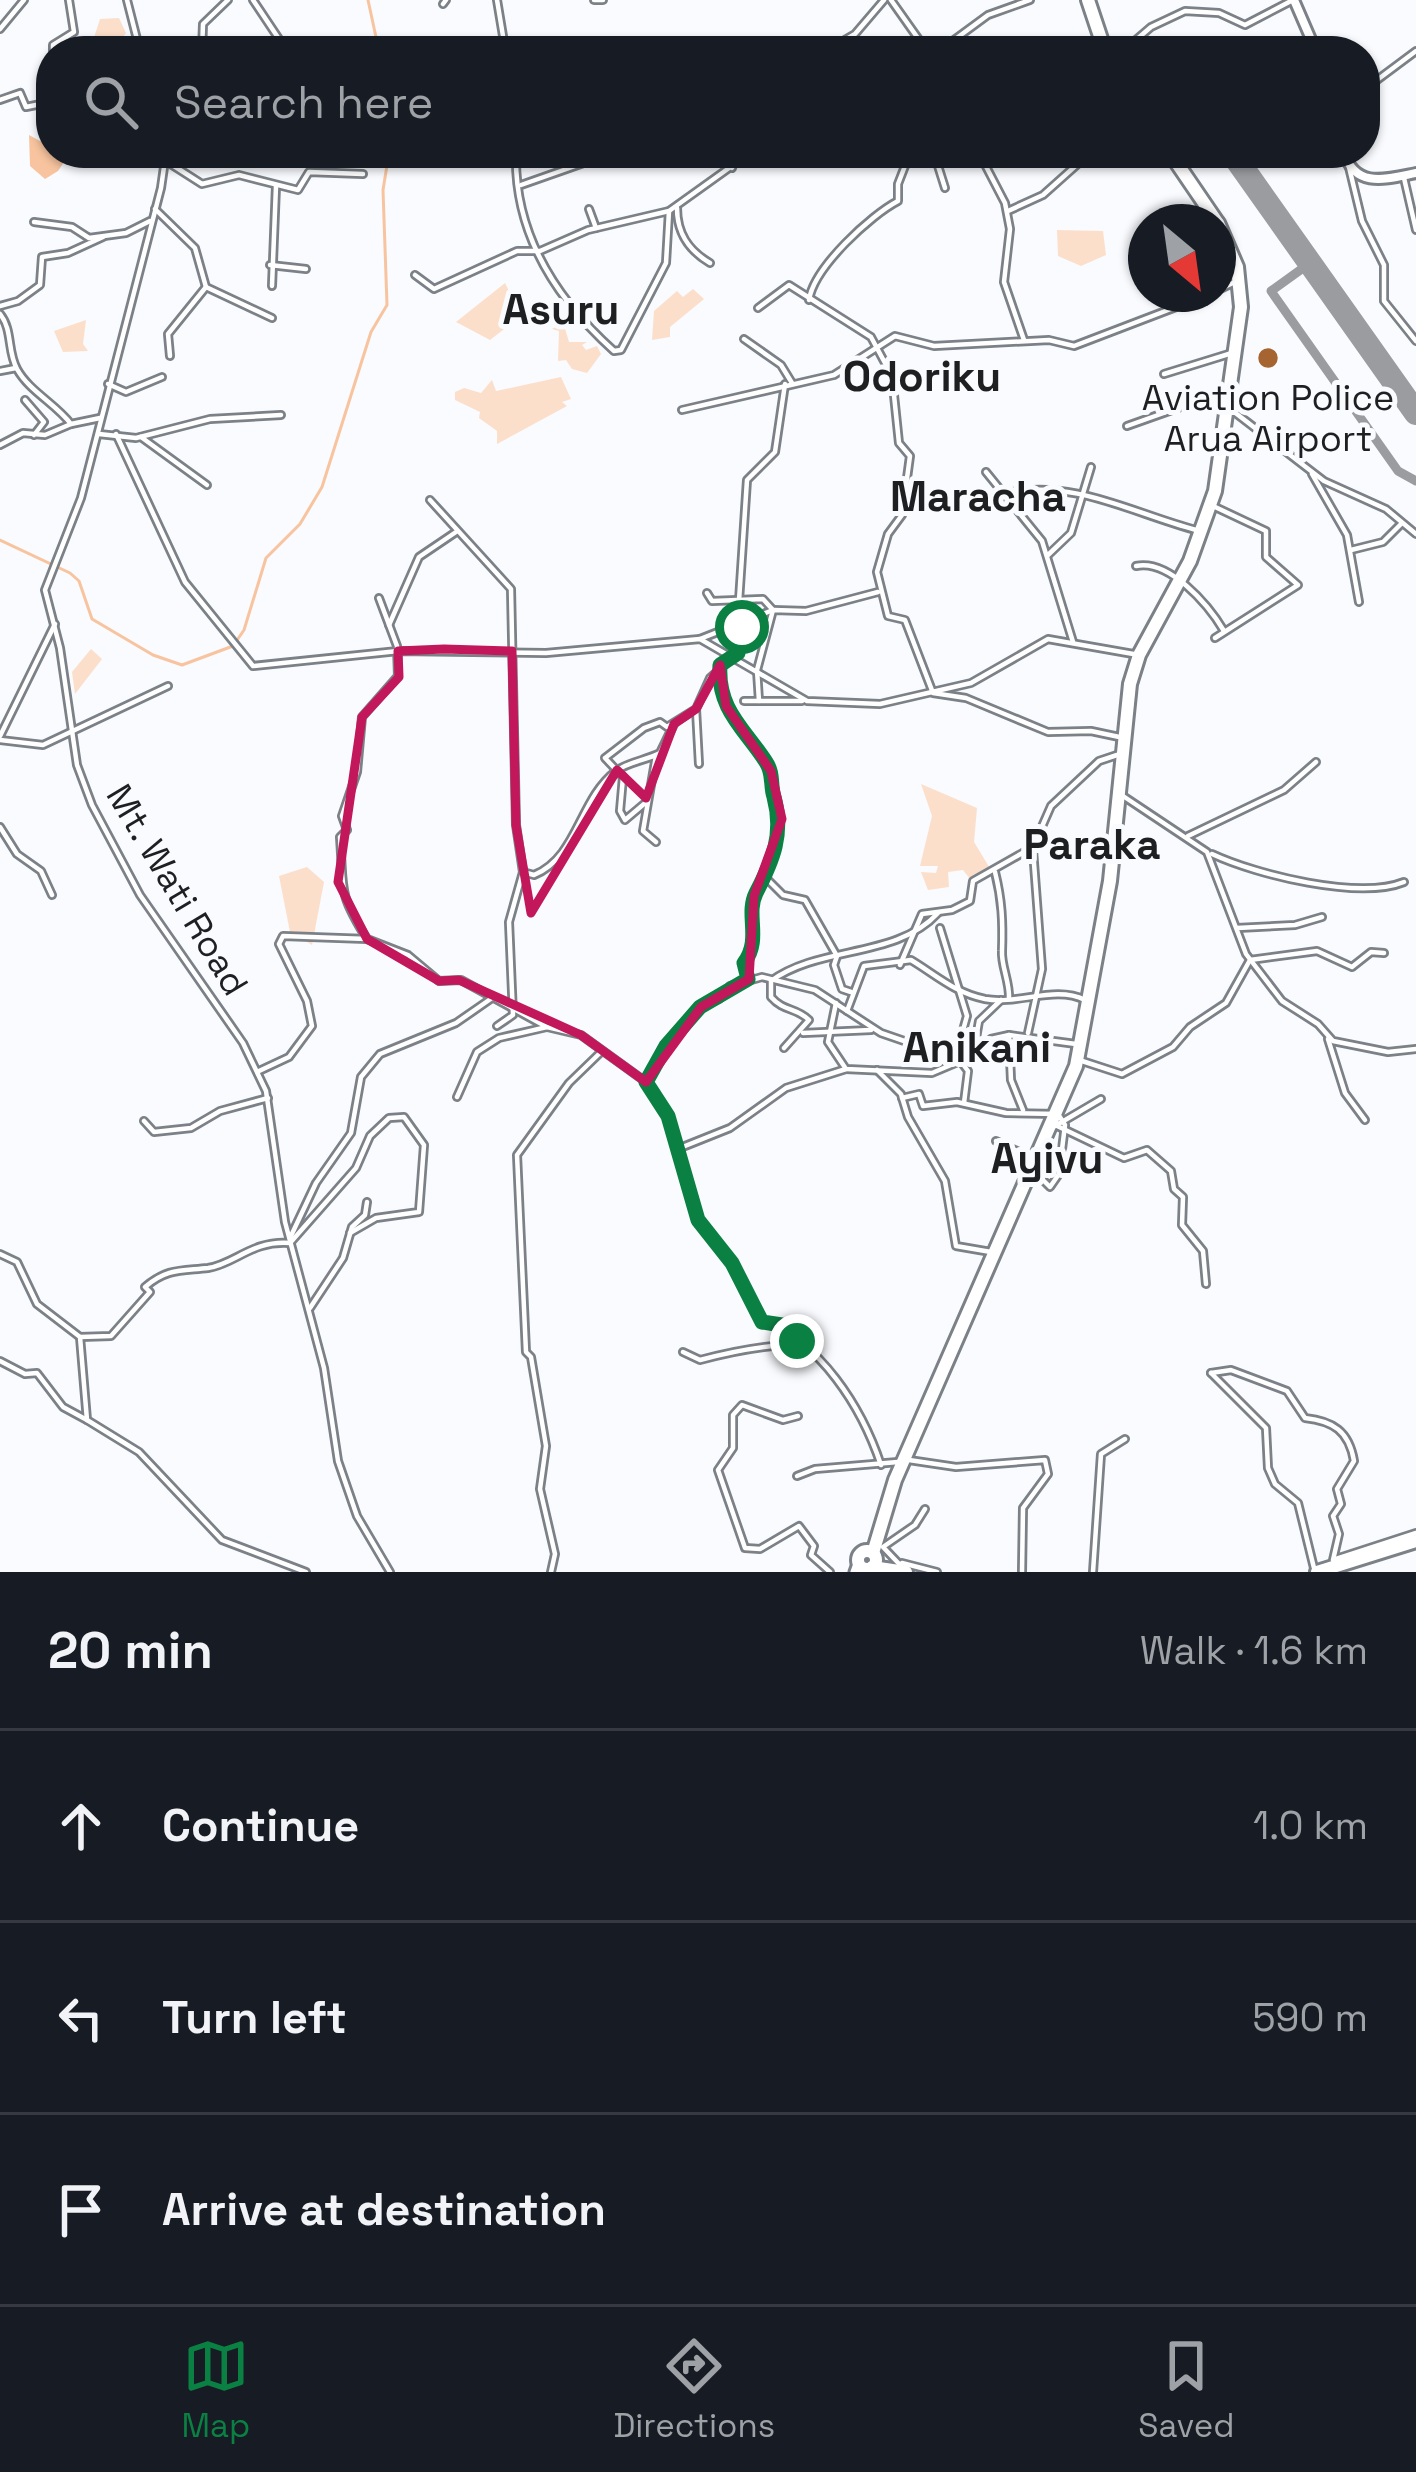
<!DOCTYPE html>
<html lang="en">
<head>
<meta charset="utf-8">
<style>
	body { margin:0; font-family:"Space Grotesk",sans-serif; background:#242831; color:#f1f3f6 }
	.compass { position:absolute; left:1128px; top:204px; width:108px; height:108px; border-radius:50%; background:#171b24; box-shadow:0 3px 9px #0004; rotate:151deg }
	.stop { position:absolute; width:36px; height:36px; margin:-27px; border:9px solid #0b8043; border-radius:50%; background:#fff }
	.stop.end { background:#0b8043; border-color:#fff; box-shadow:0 3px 12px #0008 }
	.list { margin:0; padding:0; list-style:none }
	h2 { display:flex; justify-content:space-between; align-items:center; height:156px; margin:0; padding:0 48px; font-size:51px }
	h2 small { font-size:39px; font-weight:400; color:#9ea1a6 }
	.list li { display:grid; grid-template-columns:78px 1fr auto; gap:36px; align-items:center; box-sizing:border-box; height:192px; padding:0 48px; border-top:3px solid #363941 }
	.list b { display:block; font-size:45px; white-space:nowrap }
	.list em { font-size:39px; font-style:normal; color:#9ea1a6 }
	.icon { flex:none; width:66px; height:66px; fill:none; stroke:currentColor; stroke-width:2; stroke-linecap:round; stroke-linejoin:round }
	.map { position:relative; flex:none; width:1416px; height:1572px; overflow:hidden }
	.search { position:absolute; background:#171b24; box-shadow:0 3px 9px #0004; left:36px; right:36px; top:36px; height:132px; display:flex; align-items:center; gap:30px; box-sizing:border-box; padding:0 42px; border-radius:48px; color:#9ea1a6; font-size:45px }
	.sheet { height:732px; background:#171b24 }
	nav { display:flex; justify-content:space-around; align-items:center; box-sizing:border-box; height:168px; border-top:3px solid #363941; background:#171b24; font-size:33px; color:#9ea1a6 }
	nav a { display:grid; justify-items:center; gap:6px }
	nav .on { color:#0b8043 }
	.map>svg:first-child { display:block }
	.green { fill:#fcdfcb }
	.water { fill:#f8c49f }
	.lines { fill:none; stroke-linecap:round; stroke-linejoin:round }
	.stream { stroke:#f8c49f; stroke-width:3 }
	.taxiway { stroke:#9a9c9f; stroke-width:9 }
	.runway { stroke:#9a9c9f; stroke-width:24 }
	.minor-casing { stroke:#7b8187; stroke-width:10 }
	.tertiary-casing { stroke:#7b8187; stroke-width:14 }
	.secondary-casing { stroke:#7b8187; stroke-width:15 }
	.primary-casing { stroke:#7b8187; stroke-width:18 }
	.minor { stroke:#fff; stroke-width:4.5 }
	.tertiary { stroke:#fff; stroke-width:8 }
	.secondary { stroke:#fff; stroke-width:9 }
	.primary { stroke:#fff; stroke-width:12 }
	.route { stroke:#0b8043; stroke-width:15 }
	.marked { fill:none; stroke:#c2185b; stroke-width:9; stroke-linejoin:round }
	.poi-dot { fill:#a66530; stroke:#f9fbfe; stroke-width:4.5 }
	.labels { text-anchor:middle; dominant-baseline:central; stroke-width:10; stroke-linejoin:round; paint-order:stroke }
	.poi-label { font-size:36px; fill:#1d1f21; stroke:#f9fbfe }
	.street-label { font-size:36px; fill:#1d1f21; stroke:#f9fbfe }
	.quarter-label { font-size:42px; font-weight:bold; fill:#1d1f21; stroke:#f9fbfe }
</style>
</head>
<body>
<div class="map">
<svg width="1416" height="1572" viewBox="0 0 1416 1572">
	<rect width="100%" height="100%" fill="#f9fbfe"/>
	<!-- green -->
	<g class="green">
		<path d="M 119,18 L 126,33 L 113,51 L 83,51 L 90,50 L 100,19 Z"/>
		<path d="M 1057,230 L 1103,231 L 1106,255 L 1081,266 L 1058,256 Z"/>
		<path d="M 505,283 L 521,316 L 490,340 L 456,322 Z"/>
		<path d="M 693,289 L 704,299 L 670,327 L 670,337 L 652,340 L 654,311 L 677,291 L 683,297 Z"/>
		<path d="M 86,320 L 83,344 L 88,351 L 63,352 L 54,331 Z"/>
		<path d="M 563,322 L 569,342 L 587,342 L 582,345 L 586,350 L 597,346 L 601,354 L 587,373 L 572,369 L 566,360 L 558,361 L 559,331 L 552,329 Z"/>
		<path d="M 561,377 L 571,399 L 562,402 L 567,406 L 497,444 L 497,431 L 479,418 L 480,412 L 455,400 L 455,392 L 464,388 L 481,393 L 492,380 L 496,391 Z"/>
		<path d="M 91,649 L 102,659 L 75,694 L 72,672 Z"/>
		<path d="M 921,784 L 977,808 L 974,842 L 991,870 L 970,879 L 963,870 L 948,872 L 949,887 L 928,890 L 921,872 L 936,873 L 938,866 L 920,866 L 932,816 Z"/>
		<path d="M 307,867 L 324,882 L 312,945 L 290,932 L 279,876 Z"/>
	</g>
	<!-- water -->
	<path class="water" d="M 51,133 L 51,153 L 70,153 L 58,171 L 45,179 L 30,166 L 29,135 L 40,141 Z"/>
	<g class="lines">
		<!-- stream -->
		<g class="stream">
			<path d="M 368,0 L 379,51"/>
			<path d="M 0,540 L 70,573 L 79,581 L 92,619 L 153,655 L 182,665 L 233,646 L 244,630 L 266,558 L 300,524 L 322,487 L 371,332 L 387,305 L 383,190 L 389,153"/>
		</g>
		<!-- taxiway -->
		<path class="taxiway" d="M 1310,263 L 1271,291 L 1398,471 L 1416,481"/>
		<!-- runway -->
		<path class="runway" d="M 1232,153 L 1416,413"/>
		<!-- minor casing -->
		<g class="minor-casing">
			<g id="minor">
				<path d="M 127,0 L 140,51"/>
				<path d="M 253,0 L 287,51"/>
				<path d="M 497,0 L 503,36 L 499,51"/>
				<path d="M 594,0 L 603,0"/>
				<path d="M 891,0 L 927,51"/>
				<path d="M 443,4 L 446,0"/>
				<path d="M 0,29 L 24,0"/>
				<path d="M 53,51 L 53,45 L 74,32 L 69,0"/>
				<path d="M 202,51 L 203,24 L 228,0"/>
				<path d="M 826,51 L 855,34 L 884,0"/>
				<path d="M 939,51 L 988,15 L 1030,0"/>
				<path d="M 1123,51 L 1151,27 L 1185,11 L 1219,13 L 1245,25 L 1291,1"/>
				<path d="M 1365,89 L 1416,51"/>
				<path d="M 0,100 L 20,93 L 26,107 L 51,102"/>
				<path d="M 166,153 L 161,188 L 81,498 L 45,590 L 60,648 L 77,765 L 92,805 L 140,895 L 243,1043 L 266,1091 L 285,1222 L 324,1368 L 338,1461 L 357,1516 L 390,1572"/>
				<path d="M 516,153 C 514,232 555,298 614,351 L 621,350 L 666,263 L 669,211"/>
				<path d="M 722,153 L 732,168"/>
				<path d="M 934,153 L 945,188"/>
				<path d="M 979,153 L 1005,203 L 1010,229 L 1004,282 L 1024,340"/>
				<path d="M 166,161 L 202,184 L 239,175 L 298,190 L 309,172 L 363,174"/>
				<path d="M 1349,167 L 1362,221 L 1384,265 L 1384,301 L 1416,341"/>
				<path d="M 1404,178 L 1416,230"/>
				<path d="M 521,185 L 612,153"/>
				<path d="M 677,208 C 677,233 688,250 710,263"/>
				<path d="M 155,209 L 195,248 L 206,287 L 272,318"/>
				<path d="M 589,209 L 596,228"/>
				<path d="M 1008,211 L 1043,195 L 1090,153"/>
				<path d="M 34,222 L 72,227 L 89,238 L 126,233 L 150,221"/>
				<path d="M 270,265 L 306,269"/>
				<path d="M 415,275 L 434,289 L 517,251 L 540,251 L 588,230 L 669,211 L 750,153"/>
				<path d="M 272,286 L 276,186"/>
				<path d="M 1218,290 L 1235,282"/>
				<path d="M 809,300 C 814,267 871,215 898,201 L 898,184 L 910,153"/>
				<path d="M 0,306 L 18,301 L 40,285 L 42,257 L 68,253 L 103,237"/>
				<path d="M 758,308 L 789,285 L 871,337 L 892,376 L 899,443 L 910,456 L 902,515 L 888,534 L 877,572 L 888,616 L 905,620 L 933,693 L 966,698 L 1048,732 L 1091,731 L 1124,738"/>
				<path d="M 0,314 C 13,330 7,351 17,369 C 29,391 56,404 71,424 L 100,418"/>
				<path d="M 744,339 L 781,365 L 792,383"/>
				<path d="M 170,356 L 168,334 L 206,287"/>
				<path d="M 0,371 L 16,368"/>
				<path d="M 1164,374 L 1232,353"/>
				<path d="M 108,384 L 126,392 L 162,377"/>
				<path d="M 25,400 L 44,422 L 34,435"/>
				<path d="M 1229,408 L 1324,481 L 1386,509 L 1416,534"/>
				<path d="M 682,410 L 834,375 L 895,336 L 934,346 L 1049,340 L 1074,346 L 1210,294"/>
				<path d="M 1127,426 L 1189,404 L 1224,402"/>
				<path d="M 99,434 L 136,438 L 210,419 L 281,415"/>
				<path d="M 116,434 L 185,582 L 253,666 L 398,651 L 546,653 L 700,639 L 807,701 L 880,704 L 971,683 L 1048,639 L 1139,655"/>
				<path d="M 141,437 L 207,485"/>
				<path d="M 0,445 L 23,433 L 45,435 L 71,424"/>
				<path d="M 986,472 L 1042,541 L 1073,642"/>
				<path d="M 1312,474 L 1347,535 L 1359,602"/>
				<path d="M 1007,493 C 1074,479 1132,513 1196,530"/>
				<path d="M 430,500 L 511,589 L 516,825 L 523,872 L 509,922 L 513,1015 L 497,1026"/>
				<path d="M 1213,506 L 1266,531 L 1266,557 L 1298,585 L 1215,638"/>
				<path d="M 1351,550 L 1383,542 L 1402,523"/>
				<path d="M 1048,555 L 1071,533 L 1091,467"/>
				<path d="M 1136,566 C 1169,559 1208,604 1224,631"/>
				<path d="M 389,625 L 419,557 L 456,532"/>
				<path d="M 700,639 L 773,610 L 763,599 L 712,601 L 707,593"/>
				<path d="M 720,666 C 716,710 746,730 767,762 C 775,775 770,785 774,798 C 784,834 773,860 756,893 C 745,915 762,939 744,963 L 749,979"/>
				<path d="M 744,701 L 802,701"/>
				<path d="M 759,701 L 757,670 L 773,610 L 806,611 L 878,592"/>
				<path d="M 0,736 L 55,624"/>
				<path d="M 0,740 L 43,745 L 168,686"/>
				<path d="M 656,756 L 643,831 L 656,842"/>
				<path d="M 699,764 L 696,709 L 710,678 L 738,653 L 744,623 L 739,601 L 747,480 L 775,452 L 785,384"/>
				<path d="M 1120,794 L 1207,852 L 1246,954 L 1282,1001 L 1318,1024 L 1333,1041 L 1388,1052 L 1416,1049"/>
				<path d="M 644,804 L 625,820 L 620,811 L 623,777 L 605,758 L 644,728 L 660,722 L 667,727 L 696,709"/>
				<path d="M 0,827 L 17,854 L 41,871 L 52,895"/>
				<path d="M 1188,836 L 1284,790 L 1316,762"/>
				<path d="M 1212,854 C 1257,875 1359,900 1404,882"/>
				<path d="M 523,872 L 534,875 C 578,857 579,799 616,771 C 628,762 647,760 660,753 L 674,724"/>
				<path d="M 995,872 C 1002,900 1003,922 1002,951 C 1001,966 1010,982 1009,999"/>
				<path d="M 767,879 L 783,895 L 805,900 L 837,956 L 834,965 L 842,989 L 851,992"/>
				<path d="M 940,928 L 967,1016 L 956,1055 L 968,1071 L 964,1103"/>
				<path d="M 1237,928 L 1295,925 L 1322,917"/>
				<path d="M 367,939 C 337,891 344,890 340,837 L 347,830 L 342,816 L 357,772 L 362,717 L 398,676 L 397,646 L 379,598"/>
				<path d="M 900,965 L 922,914 L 952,910 L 970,901 L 973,881 L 1033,847 L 1051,806 L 1099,761 L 1117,755"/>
				<path d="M 836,1003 L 828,1042 L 846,1069 L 932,1073 L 958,1062 L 991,1039 L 1009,1035 L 1076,1044"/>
				<path d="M 847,1011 L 864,966 L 911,960 C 936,975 955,993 985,999 C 1019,1005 1055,985 1085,1000"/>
				<path d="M 803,1033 L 871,1030"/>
				<path d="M 1028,1033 L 1042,969 L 1033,850"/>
				<path d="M 1009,1035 L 1011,1080 L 1023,1110"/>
				<path d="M 1328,1039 L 1345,1093 L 1365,1120"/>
				<path d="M 975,1044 L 979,1021 L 1001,1000"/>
				<path d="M 784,1048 L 809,1020 C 796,1007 784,1012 771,997 L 771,981 C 820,945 896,959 938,913"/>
				<path d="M 1079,1060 L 1122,1074 L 1173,1047 L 1190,1027 L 1226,1003 L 1250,960 L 1317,951 L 1352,967 L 1371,952 L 1384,953"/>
				<path d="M 877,1070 L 901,1094 L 908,1117 L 945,1181 L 956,1246 L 991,1252"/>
				<path d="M 259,1071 L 289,1057 L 312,1026 L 307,1001 L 279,944 L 283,936 L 367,939 L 408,955 L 439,981 L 461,980 L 547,1027 L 581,1035 L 646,1082 L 665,1110 L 698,1220 L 732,1263 L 762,1322 C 820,1340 862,1408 881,1465"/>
				<path d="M 646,1082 L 666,1046 L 701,1007 L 719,999 L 730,986 L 762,977 L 815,990 L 881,1033 L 939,1053 L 963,1055"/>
				<path d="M 457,1097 L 477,1052 L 499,1038 L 547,1027"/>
				<path d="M 902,1098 L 919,1094 L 923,1106 L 957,1102 L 1006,1113 L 1058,1114 L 1065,1125 L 1059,1174 L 1050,1187 L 1032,1169"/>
				<path d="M 144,1121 L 154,1132 L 191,1128 L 220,1111 L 268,1098"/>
				<path d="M 1053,1124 L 1124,1158 L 1147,1150 L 1171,1171 L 1174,1189 L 1183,1197 L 1182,1225 L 1203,1251 L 1206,1284"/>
				<path d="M 1055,1126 L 1101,1099"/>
				<path d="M 996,1141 L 1034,1159"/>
				<path d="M 680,1148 L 730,1128 L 786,1088 L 846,1069"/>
				<path d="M 290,1238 L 316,1183 L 351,1133 L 361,1077 L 380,1054 L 456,1023 L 492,998"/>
				<path d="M 0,1254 L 17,1262 L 37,1304 L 80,1337 L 87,1420 L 139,1452 L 222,1540 L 306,1572"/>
				<path d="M 310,1308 L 343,1258 L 352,1227 L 365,1215 L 367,1202"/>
				<path d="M 80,1337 L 111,1336 L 150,1292 L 145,1287 C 167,1268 182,1271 208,1268 C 235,1264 252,1240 290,1243 L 356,1168 L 370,1136 L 389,1118 L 404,1117 L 424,1145 L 419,1212 L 376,1218 L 350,1233"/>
				<path d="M 683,1352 L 700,1360 C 733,1351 767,1345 800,1344"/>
				<path d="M 0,1361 L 25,1374 L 37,1373 L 63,1407 L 87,1420"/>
				<path d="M 1211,1373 L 1231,1370 L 1287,1391 L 1305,1418 C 1333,1421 1349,1431 1354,1461 L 1337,1489 L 1341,1504 L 1333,1516 L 1339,1534 L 1333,1560"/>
				<path d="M 1211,1373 L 1266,1428 L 1268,1468 L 1275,1484 L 1298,1503 L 1314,1568"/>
				<path d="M 798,1416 L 783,1420 L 742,1405 L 733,1415 L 733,1448 L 718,1470 L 745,1548 L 760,1549 L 799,1526 L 814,1546 L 811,1555 L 830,1572"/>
				<path d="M 909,1460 L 956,1467 L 1045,1460 L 1048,1474 L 1023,1508 L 1022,1572"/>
				<path d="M 797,1476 L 815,1469 L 898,1462"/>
				<path d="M 1336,1559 L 1416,1533"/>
				<path d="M 902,1563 L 937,1572"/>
				<path d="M 902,1567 L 883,1547 L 915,1525 L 925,1509"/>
				<path d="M 551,1572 L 555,1554 L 540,1489 L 546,1446 L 531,1357 L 526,1352 L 517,1155 L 569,1083 L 602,1051"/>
				<path d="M 1093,1572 L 1101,1454 L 1125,1439"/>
			</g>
		</g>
		<!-- tertiary casing -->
		<g class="tertiary-casing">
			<g id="tertiary">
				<path d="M 1294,0 L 1316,51"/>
				<path d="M 1344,153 C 1356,189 1386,179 1416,173"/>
			</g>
		</g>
		<!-- secondary casing -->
		<g class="secondary-casing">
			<g id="secondary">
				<path d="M 855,1572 L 859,1561"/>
				<path d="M 862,1572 L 865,1568"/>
			</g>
		</g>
		<!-- primary casing -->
		<g class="primary-casing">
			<g id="primary">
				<path d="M 1088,0 L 1105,51"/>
				<path d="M 1170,153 L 1217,222"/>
				<circle cx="867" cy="1560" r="9"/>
				<path d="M 873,1553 L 895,1480 L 1076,1066 L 1110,881 L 1130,684 L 1139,655 L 1190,561 L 1215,491 L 1241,307 L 1237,267 L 1218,223"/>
				<path d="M 872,1567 L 906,1572"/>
				<path d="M 1317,1572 L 1416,1541"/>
			</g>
		</g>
		<!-- minor -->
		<use href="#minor" class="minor"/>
		<!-- tertiary -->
		<use href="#tertiary" class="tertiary"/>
		<!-- secondary -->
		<use href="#secondary" class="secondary"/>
		<!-- primary -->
		<use href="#primary" class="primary"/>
	</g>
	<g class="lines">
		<!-- route -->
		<path class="route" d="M 742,627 L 738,653 L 720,665 C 717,710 745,729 766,762 C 774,774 770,785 774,797 C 784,834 773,860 756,893 C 745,915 762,939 744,963 L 748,979 L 700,1007 L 666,1046 L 646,1082 L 668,1116 L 698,1220 L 732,1263 L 762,1322 L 782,1325 L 797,1341"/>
	</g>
	<!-- marked area -->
	<path class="marked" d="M 444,649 L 512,651 L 516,825 L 531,913 L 617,770 L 646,798 L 674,724 L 696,709 L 720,665 L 726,706 L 771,771 L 782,819 L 754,896 L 749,979 L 701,1007 L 646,1082 L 581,1035 L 459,980 L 439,981 L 367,939 L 338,882 L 362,717 L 399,677 L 398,651 Z"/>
	<!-- markers -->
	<circle class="poi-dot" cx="1268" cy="358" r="12"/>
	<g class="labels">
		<!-- poi labels -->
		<g class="poi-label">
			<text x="1268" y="398">Aviation Police<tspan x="1268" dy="41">Arua Airport</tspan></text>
		</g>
		<!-- street labels -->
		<g class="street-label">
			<text transform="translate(177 890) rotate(59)">Mt. Wati Road</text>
		</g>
		<!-- quarter labels -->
		<g class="quarter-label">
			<text x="561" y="309">Asuru</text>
			<text x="922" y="376">Odoriku</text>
			<text x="978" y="496">Maracha</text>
			<text x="1092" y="844">Paraka</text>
			<text x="977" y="1047">Anikani</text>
			<text x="1047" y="1158">Ayivu</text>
		</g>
	</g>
</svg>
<svg class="compass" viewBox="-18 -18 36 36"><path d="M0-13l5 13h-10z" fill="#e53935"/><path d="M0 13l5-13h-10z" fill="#9ea1a6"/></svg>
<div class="stop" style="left:742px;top:627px"></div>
<div class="stop end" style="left:797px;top:1341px"></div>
<div class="search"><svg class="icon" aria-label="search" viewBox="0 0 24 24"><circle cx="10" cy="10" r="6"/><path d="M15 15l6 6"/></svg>Search here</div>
</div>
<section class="sheet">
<h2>20 min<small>Walk · 1.6 km</small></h2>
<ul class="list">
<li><svg class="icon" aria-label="ahead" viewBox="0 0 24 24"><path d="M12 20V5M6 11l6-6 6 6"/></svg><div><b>Continue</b></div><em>1.0 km</em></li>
<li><svg class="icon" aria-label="left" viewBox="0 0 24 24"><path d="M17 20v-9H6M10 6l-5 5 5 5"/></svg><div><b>Turn left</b></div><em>590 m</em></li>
<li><svg class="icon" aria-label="arrive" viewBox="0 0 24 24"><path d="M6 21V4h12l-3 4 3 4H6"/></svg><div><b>Arrive at destination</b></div></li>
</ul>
</section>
<nav>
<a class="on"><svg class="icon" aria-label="map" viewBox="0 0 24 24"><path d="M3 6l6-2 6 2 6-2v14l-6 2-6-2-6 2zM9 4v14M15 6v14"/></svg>Map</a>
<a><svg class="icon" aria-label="directions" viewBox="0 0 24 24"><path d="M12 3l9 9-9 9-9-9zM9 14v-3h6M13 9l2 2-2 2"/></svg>Directions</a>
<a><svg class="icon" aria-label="saved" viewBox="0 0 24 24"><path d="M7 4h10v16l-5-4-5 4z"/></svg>Saved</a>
</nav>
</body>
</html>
